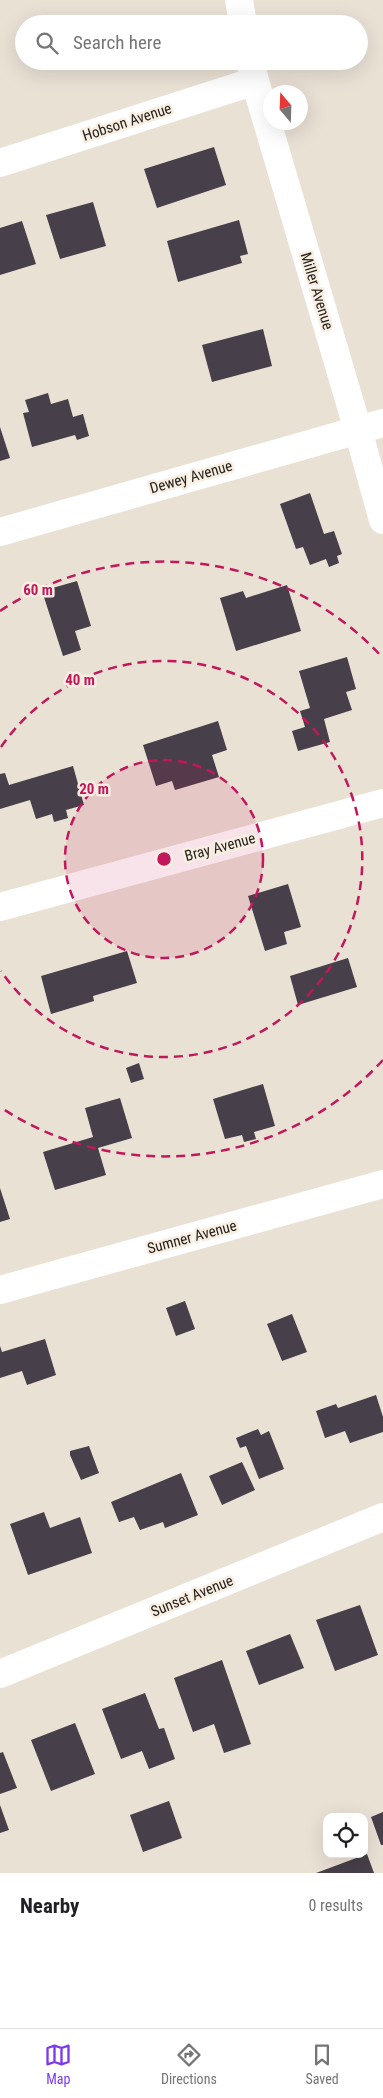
<!DOCTYPE html>
<html lang="en">
<head>
<meta charset="utf-8">
<style>
	body { margin:0; font-family:"Roboto Condensed",sans-serif; background:#f2f2f2; color:#202124 }
	.controls { position:absolute; right:15px; bottom:15px; display:grid; overflow:hidden; border-radius:10px; box-shadow:0 5px 20px #0002 }
	.controls button { width:45px; height:45px; display:grid; place-items:center; padding:0; border:0; border-bottom:1px solid #e0e0e0; background:#fff; color:#202124; font:25px sans-serif }
	.compass { position:absolute; left:263px; top:85px; width:45px; height:45px; border-radius:50%; background:#fff; box-shadow:0 5px 20px #0002; rotate:341deg }
	.list { margin:0; padding:0; list-style:none }
	h2 { display:flex; justify-content:space-between; align-items:center; height:65px; margin:0; padding:0 20px; font-size:21px }
	h2 small { font-size:16px; font-weight:400; color:#757577 }
	.icon { flex:none; width:28px; height:28px; fill:none; stroke:currentColor; stroke-width:2; stroke-linecap:round; stroke-linejoin:round }
	.map { position:relative; flex:none; width:383px; height:1873px; overflow:hidden }
	.search { position:absolute; background:#fff; box-shadow:0 5px 20px #0002; left:15px; right:15px; top:15px; height:55px; display:flex; align-items:center; gap:12px; box-sizing:border-box; padding:0 18px; border-radius:28px; color:#757577; font-size:19px }
	.sheet { height:155px; background:#fff }
	nav { display:flex; justify-content:space-around; align-items:center; box-sizing:border-box; height:70px; border-top:1px solid #e0e0e0; background:#fff; font-size:14px; color:#757577 }
	nav a { display:grid; justify-items:center; gap:2px }
	nav .on { color:#7c3aed }
	.map>svg:first-child { display:block }
	.building { fill:#473f49 }
	.lines { fill:none; stroke-linecap:round; stroke-linejoin:round }
	.minor { stroke:#fff; stroke-width:28 }
	.ring { fill:none; stroke:#c2185b; stroke-width:2.5; stroke-dasharray:9 6 }
	.labels { text-anchor:middle; dominant-baseline:central; stroke-width:5; stroke-linejoin:round; paint-order:stroke }
	.street-label { font-size:15px; fill:#25221d; stroke:#f8eee2 }
	.centre { fill:#c2185b; stroke:#f8eee2; stroke-width:2.5 }
	.ring-label { font-size:15px; text-anchor:middle; font-weight:bold; fill:#c2185b; stroke:#f8eee2; stroke-width:5; stroke-linejoin:round; paint-order:stroke }
</style>
</head>
<body>
<div class="map">
<svg width="383" height="1873" viewBox="0 0 383 1873">
	<rect width="100%" height="100%" fill="#eae1d5"/>
	<!-- building -->
	<g class="building">
		<path d="M 214,147 L 226,185 L 157,208 L 144,169 Z"/>
		<path d="M 93,202 L 106,246 L 60,259 L 46,215 Z"/>
		<path d="M 239,220 L 248,254 L 240,256 L 242,263 L 178,282 L 167,241 Z"/>
		<path d="M 22,221 L 36,264 L 0,275 L 0,228 Z"/>
		<path d="M 263,329 L 272,366 L 212,382 L 202,345 Z"/>
		<path d="M 48,393 L 51,404 L 68,399 L 73,417 L 83,414 L 89,436 L 77,440 L 75,435 L 32,447 L 23,413 L 29,412 L 25,400 Z"/>
		<path d="M 0,427 L 10,458 L 0,461 Z"/>
		<path d="M 310,493 L 324,534 L 334,531 L 342,554 L 337,556 L 339,563 L 329,567 L 326,559 L 310,565 L 303,547 L 296,549 L 280,504 Z"/>
		<path d="M 77,581 L 91,626 L 75,631 L 81,650 L 63,656 L 42,591 Z"/>
		<path d="M 287,585 L 301,631 L 236,651 L 220,598 L 243,591 L 246,598 Z"/>
		<path d="M 347,657 L 356,689 L 346,692 L 352,710 L 324,719 L 330,742 L 298,751 L 292,731 L 305,727 L 300,711 L 310,708 L 299,671 Z"/>
		<path d="M 218,721 L 227,750 L 212,755 L 219,777 L 175,790 L 172,781 L 156,786 L 143,745 Z"/>
		<path d="M 73,766 L 84,805 L 66,810 L 68,818 L 54,822 L 52,814 L 36,819 L 30,800 L 0,809 L 0,774 L 5,773 L 9,785 Z"/>
		<path d="M 288,884 L 301,927 L 284,932 L 287,944 L 265,951 L 248,896 Z"/>
		<path d="M 127,951 L 137,983 L 93,996 L 94,1001 L 51,1014 L 41,976 Z"/>
		<path d="M 348,958 L 357,987 L 298,1005 L 290,976 Z"/>
		<path d="M 139,1063 L 144,1079 L 131,1083 L 126,1068 Z"/>
		<path d="M 263,1084 L 275,1126 L 254,1132 L 256,1139 L 244,1142 L 242,1135 L 225,1139 L 213,1099 Z"/>
		<path d="M 120,1098 L 132,1138 L 98,1148 L 106,1175 L 55,1190 L 43,1152 L 93,1137 L 85,1108 Z"/>
		<path d="M 0,1188 L 10,1219 L 0,1222 Z"/>
		<path d="M 185,1301 L 195,1329 L 176,1336 L 166,1308 Z"/>
		<path d="M 292,1314 L 307,1352 L 282,1361 L 267,1324 Z"/>
		<path d="M 45,1339 L 56,1375 L 27,1385 L 22,1371 L 0,1378 L 0,1346 L 2,1352 Z"/>
		<path d="M 376,1395 L 383,1417 L 383,1432 L 350,1443 L 345,1431 L 325,1438 L 316,1411 L 336,1404 L 338,1408 Z"/>
		<path d="M 258,1429 L 261,1435 L 269,1431 L 284,1469 L 259,1479 L 246,1446 L 240,1448 L 236,1438 Z"/>
		<path d="M 89,1446 L 99,1473 L 81,1480 L 70,1455 L 70,1451 Z"/>
		<path d="M 242,1462 L 255,1490 L 222,1505 L 209,1476 Z"/>
		<path d="M 181,1473 L 198,1515 L 165,1528 L 163,1522 L 140,1530 L 134,1517 L 119,1522 L 111,1502 Z"/>
		<path d="M 44,1512 L 50,1528 L 80,1517 L 92,1553 L 28,1575 L 10,1524 Z"/>
		<path d="M 360,1605 L 378,1655 L 335,1671 L 316,1620 Z"/>
		<path d="M 290,1634 L 304,1668 L 259,1685 L 246,1651 Z"/>
		<path d="M 222,1660 L 251,1744 L 224,1753 L 214,1724 L 193,1732 L 174,1678 Z"/>
		<path d="M 145,1693 L 159,1729 L 164,1728 L 175,1759 L 149,1769 L 142,1751 L 121,1759 L 102,1709 Z"/>
		<path d="M 75,1723 L 95,1774 L 51,1791 L 31,1740 Z"/>
		<path d="M 3,1752 L 17,1788 L 0,1794 L 0,1753 Z"/>
		<path d="M 169,1801 L 182,1838 L 143,1852 L 130,1815 Z"/>
		<path d="M 0,1805 L 9,1830 L 0,1833 Z"/>
		<path d="M 383,1812 L 383,1845 L 381,1845 L 371,1817 Z"/>
		<path d="M 367,1854 L 374,1873 L 316,1873 Z"/>
	</g>
	<g class="lines">
		<!-- minor -->
		<g class="minor">
			<path d="M 239,0 L 243,24"/>
			<path d="M 250,61 L 255,81 L 358,430 L 383,520"/>
			<path d="M 0,163 L 255,81"/>
			<path d="M 0,532 L 383,423"/>
			<path d="M 0,907 L 383,803"/>
			<path d="M 0,1290 L 383,1184"/>
			<path d="M 0,1674 L 383,1517"/>
		</g>
	</g>
	<!-- distance rings -->
	<circle cx="164" cy="859" r="99" fill="#c2185b" fill-opacity=".12"/>
	<g class="ring">
		<circle cx="164" cy="859" r="99"/>
		<path d="M1 747A198 198 0 1 1 1 971"/>
		<path d="M383 1060A297 297 0 0 1 0 1107M0 611A297 297 0 0 1 383 658"/>
	</g>
	<g class="labels">
		<!-- street labels -->
		<g class="street-label">
			<text transform="translate(127 122) rotate(-18)">Hobson Avenue</text>
			<text transform="translate(317 291) rotate(73)">Miller Avenue</text>
			<text transform="translate(191 477) rotate(-16)">Dewey Avenue</text>
			<text transform="translate(220 847) rotate(-15)">Bray Avenue</text>
			<text transform="translate(192 1237) rotate(-15)">Sumner Avenue</text>
			<text transform="translate(192 1596) rotate(-22)">Sunset Avenue</text>
		</g>
	</g>
	<circle cx="164" cy="859" r="8" class="centre"/>
	<g class="ring-label">
		<text x="38" y="595">60 m</text>
		<text x="80" y="685">40 m</text>
		<text x="94" y="794">20 m</text>
	</g>
</svg>
<div class="controls">
<button><svg class="icon" aria-label="locate" viewBox="0 0 24 24"><circle cx="12" cy="12" r="6"/><path d="M12 2v4M12 18v4M2 12h4M18 12h4"/></svg></button>
</div>
<svg class="compass" viewBox="-18 -18 36 36"><path d="M0-13l5 13h-10z" fill="#e53935"/><path d="M0 13l5-13h-10z" fill="#757577"/></svg>
<div class="search"><svg class="icon" aria-label="search" viewBox="0 0 24 24"><circle cx="10" cy="10" r="6"/><path d="M15 15l6 6"/></svg>Search here</div>
</div>
<section class="sheet">
<h2>Nearby<small>0 results</small></h2>
<ul class="list">
</ul>
</section>
<nav>
<a class="on"><svg class="icon" aria-label="map" viewBox="0 0 24 24"><path d="M3 6l6-2 6 2 6-2v14l-6 2-6-2-6 2zM9 4v14M15 6v14"/></svg>Map</a>
<a><svg class="icon" aria-label="directions" viewBox="0 0 24 24"><path d="M12 3l9 9-9 9-9-9zM9 14v-3h6M13 9l2 2-2 2"/></svg>Directions</a>
<a><svg class="icon" aria-label="saved" viewBox="0 0 24 24"><path d="M7 4h10v16l-5-4-5 4z"/></svg>Saved</a>
</nav>
</body>
</html>
